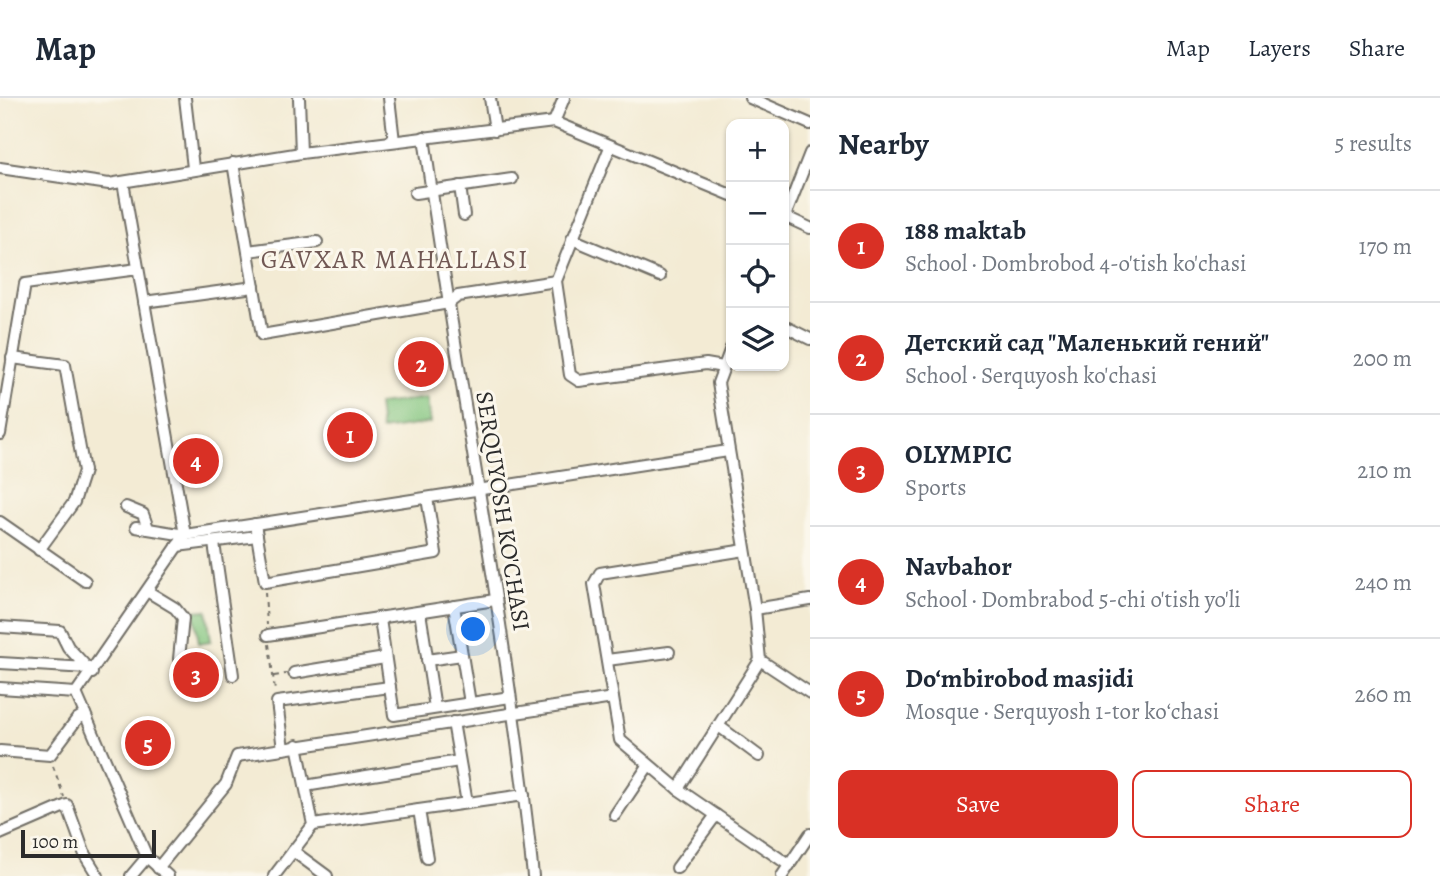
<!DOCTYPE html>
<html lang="en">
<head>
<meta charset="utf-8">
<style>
	body { margin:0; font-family:Alegreya,serif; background:#f2f2f3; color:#1f2937 }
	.controls { position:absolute; right:21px; top:21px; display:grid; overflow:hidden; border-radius:14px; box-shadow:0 2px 5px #0004 }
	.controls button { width:63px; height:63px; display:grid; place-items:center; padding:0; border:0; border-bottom:2px solid #e0e1e3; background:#fff; color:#1f2937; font:35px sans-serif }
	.scale { position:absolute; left:21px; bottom:18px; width:135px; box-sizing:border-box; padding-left:7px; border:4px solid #2b2b2b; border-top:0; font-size:19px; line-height:24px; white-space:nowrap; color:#2b2b2b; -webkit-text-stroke:5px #fbf7ec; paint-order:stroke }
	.you { position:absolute; left:474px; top:532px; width:24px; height:24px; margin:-18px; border:5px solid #fff; border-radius:50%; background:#1a73e8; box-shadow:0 0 0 10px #1a73e833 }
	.badge { display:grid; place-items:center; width:46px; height:46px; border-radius:50%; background:#d93025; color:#fff; font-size:23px; font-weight:700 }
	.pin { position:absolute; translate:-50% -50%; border:4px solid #fff; box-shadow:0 2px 7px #0006 }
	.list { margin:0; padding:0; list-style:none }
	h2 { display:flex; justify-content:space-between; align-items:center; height:91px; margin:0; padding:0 28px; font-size:30px }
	h2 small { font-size:23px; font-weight:400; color:#747a83 }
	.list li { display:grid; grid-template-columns:46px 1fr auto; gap:21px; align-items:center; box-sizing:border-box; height:112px; padding:0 28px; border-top:2px solid #e0e1e3 }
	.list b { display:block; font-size:26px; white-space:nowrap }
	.list p { margin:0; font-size:23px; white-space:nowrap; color:#747a83 }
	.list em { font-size:23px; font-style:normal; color:#747a83 }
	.actions { display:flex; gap:14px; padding:21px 28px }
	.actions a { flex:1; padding:16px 0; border:2px solid #d93025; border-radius:14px; text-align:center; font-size:24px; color:#d93025 }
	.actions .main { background:#d93025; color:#fff }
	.icon { flex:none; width:38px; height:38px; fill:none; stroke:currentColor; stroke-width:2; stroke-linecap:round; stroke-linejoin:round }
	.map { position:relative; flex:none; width:810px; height:778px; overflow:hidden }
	header { display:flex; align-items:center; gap:42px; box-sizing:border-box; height:98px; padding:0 35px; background:#fff; border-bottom:2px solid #e0e1e3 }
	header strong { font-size:33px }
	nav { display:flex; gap:38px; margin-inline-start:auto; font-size:24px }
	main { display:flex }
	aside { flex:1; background:#fff }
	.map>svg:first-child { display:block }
	.garden { fill:#82c57e; stroke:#567854; stroke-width:2 }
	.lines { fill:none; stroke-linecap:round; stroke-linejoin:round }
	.minor-casing { stroke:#716e66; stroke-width:14 }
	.path { stroke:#716e66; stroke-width:2; stroke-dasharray:5 5; stroke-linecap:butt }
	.minor { stroke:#fff; stroke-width:10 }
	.labels { text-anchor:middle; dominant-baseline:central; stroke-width:6; stroke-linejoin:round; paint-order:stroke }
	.street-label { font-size:24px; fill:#2b2b2b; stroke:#fbf7ec }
	.neighbourhood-label { font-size:26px; letter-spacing:2px; fill:#715854; stroke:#fbf7ec }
</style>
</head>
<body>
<header>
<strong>Map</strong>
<nav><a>Map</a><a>Layers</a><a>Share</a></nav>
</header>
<main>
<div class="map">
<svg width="810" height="778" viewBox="0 0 810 778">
	<rect width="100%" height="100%" fill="#fbf7ec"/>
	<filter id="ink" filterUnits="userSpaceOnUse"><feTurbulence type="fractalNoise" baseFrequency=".0143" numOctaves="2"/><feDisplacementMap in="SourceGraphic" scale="14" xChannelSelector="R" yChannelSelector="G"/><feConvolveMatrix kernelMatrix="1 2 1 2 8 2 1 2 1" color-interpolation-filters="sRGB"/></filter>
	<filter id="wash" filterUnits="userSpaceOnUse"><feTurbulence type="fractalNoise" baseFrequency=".00686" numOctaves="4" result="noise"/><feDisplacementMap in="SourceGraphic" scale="28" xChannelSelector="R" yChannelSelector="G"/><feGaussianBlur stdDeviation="1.57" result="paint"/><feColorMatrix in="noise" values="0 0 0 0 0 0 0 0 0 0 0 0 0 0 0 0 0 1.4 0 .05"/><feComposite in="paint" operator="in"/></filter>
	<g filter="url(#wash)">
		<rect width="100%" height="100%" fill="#f3ebd4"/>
		<!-- garden -->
		<g class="garden">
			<path d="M 427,300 L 430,325 L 381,332 L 378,306 Z"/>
			<path d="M 207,512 L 211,543 L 199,545 L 194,513 Z"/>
		</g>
	</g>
	<g filter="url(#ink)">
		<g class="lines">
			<!-- minor casing -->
			<g class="minor-casing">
				<g id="minor">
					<path d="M 185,0 L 193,70"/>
					<path d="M 299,0 L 301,55"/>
					<path d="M 389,0 L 394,43"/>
					<path d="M 490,0 L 495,32"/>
					<path d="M 750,0 L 810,26"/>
					<path d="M 554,24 L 564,0"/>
					<path d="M 424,39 C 458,286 507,530 533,778"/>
					<path d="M 610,49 L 556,183 L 570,277 L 579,283 L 706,266 L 723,269"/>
					<path d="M 233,65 L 262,237 L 449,205 L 458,198 L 556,183"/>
					<path d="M 0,70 L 109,86 L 301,55 L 554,24 L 731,97"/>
					<path d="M 123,84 L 185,437"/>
					<path d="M 460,88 L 464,117"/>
					<path d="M 415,95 L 512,81"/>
					<path d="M 784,118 L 810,130"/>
					<path d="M 784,121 L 810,55"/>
					<path d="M 572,141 L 660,178"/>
					<path d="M 248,153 L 317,144"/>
					<path d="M 144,204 L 254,189"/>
					<path d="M 784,228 L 810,241"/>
					<path d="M 731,250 L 718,285 L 755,511 L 760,562 L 810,595"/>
					<path d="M 12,260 L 65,267 L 84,373 L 74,404 L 39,452"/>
					<path d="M 0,336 L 25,186 L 138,171"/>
					<path d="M 126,409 L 143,416 L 148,430"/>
					<path d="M 0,424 L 85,483"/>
					<path d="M 255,426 L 265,484 L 436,455 L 427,400"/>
					<path d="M 136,429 L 185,437 L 728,353"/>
					<path d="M 214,445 L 233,577"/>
					<path d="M 177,448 L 257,438"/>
					<path d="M 745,452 L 600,475 L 594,486 L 620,642 L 678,691 L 789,767"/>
					<path d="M 147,493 L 175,510 L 183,520 L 179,561"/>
					<path d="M 454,508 L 470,605"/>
					<path d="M 755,511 L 810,502"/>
					<path d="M 420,514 L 435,610"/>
					<path d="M 380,521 L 394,617 L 510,599"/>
					<path d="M 0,529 L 60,533 L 68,549 L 92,575"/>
					<path d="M 268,537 L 495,502"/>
					<path d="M 427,562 L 462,557"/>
					<path d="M 607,562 L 669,554"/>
					<path d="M 0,565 L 88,570"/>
					<path d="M 294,575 L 385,560"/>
					<path d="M 0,590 L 76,595"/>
					<path d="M 76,595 L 147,759 L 168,778"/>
					<path d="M 76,595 L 185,437"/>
					<path d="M 453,624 L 467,705"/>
					<path d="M 720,629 L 759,658"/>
					<path d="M 283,651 L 277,604 L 390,589"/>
					<path d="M 0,653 L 50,657 L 77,621 L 85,616"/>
					<path d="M 305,688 L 459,663"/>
					<path d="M 678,691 L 760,562"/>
					<path d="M 419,712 L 427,760"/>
					<path d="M 615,717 L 648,668"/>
					<path d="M 313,727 L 524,697"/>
					<path d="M 0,736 L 67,707 L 85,757 L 98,778"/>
					<path d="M 293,753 L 327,778"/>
					<path d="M 158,770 L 226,686 L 237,658 L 613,600"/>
					<path d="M 677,770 L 716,717"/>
					<path d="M 131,778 L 147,759"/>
					<path d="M 274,778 L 313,727 L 297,647"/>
					<path d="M 782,778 L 810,736"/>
				</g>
			</g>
			<!-- path -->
			<g class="path">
				<path d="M 265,494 L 267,527"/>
				<path d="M 269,546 L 275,593"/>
				<path d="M 274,578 L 286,576"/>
				<path d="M 53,668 L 64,699"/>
			</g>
			<!-- minor -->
			<use href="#minor" class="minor"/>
		</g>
	</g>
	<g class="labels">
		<!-- street labels -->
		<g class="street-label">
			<text transform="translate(503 413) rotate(81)">SERQUYOSH KO'CHASI</text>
		</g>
		<!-- neighbourhood labels -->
		<g class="neighbourhood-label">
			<text x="395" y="161">GAVXAR MAHALLASI</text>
		</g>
	</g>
</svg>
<div class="controls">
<button>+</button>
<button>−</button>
<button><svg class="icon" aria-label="locate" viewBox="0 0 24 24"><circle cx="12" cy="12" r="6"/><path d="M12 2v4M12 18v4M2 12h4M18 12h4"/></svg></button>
<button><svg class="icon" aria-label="layers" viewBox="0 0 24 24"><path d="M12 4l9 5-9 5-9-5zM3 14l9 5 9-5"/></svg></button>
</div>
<div class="scale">100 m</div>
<div class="you"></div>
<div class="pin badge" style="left:350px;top:337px">1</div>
<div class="pin badge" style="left:421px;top:266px">2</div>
<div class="pin badge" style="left:196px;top:577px">3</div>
<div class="pin badge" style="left:196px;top:363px">4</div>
<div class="pin badge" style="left:148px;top:645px">5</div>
</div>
<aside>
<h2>Nearby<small>5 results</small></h2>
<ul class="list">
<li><span class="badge">1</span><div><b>188 maktab</b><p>School · Dombrobod 4-o'tish ko'chasi</p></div><em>170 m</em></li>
<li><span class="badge">2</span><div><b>Детский сад &quot;Маленький гений&quot;</b><p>School · Serquyosh ko'chasi</p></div><em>200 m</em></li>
<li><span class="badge">3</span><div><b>OLYMPIC</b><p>Sports</p></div><em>210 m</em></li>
<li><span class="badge">4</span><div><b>Navbahor</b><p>School · Dombrabod 5-chi o'tish yo'li</p></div><em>240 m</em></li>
<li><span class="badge">5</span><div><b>Do‘mbirobod masjidi</b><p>Mosque · Serquyosh 1-tor koʻchasi</p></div><em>260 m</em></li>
</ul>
<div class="actions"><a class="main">Save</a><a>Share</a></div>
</aside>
</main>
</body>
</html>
